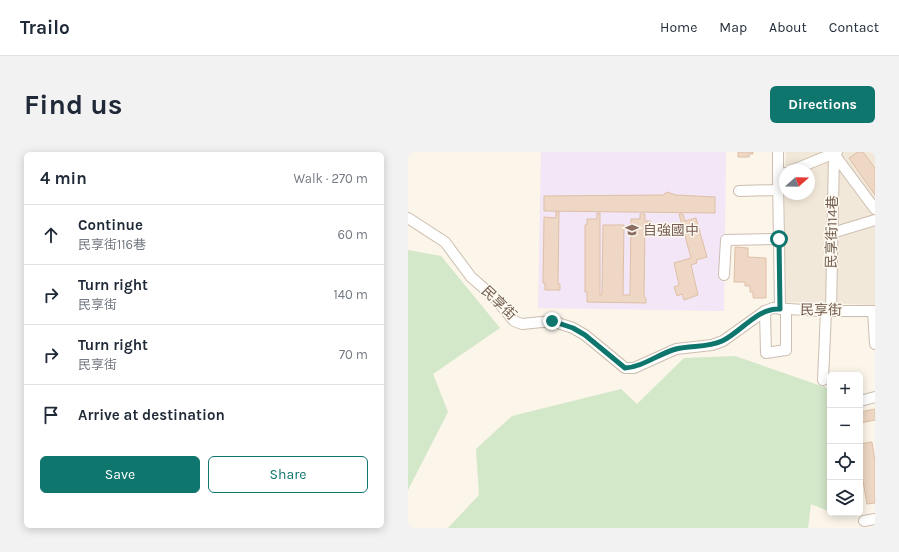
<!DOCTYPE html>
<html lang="en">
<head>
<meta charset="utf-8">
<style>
	body { margin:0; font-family:Karla,"Noto Sans TC",sans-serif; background:#f2f2f3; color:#1f2937 }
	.controls { position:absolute; right:12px; bottom:12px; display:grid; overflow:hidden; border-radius:6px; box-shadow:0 2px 10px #0003 }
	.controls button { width:36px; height:36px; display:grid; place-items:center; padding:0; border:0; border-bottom:1px solid #e0e1e3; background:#fff; color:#1f2937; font:20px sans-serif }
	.compass { position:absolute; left:371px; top:12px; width:36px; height:36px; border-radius:50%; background:#fff; box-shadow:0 2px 10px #0003; rotate:70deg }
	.stop { position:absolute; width:12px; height:12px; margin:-9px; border:3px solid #0f766e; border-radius:50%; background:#fff }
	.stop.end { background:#0f766e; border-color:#fff; box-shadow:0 1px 4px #0008 }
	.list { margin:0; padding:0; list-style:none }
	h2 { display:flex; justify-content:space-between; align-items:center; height:52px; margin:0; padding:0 16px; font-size:17px }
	h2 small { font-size:13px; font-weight:400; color:#747a83 }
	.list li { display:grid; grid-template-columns:26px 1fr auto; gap:12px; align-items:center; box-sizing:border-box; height:60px; padding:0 16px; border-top:1px solid #e0e1e3 }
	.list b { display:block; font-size:15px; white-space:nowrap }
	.list p { margin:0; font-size:13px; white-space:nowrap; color:#747a83 }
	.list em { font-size:13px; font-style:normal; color:#747a83 }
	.actions { display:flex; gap:8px; padding:12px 16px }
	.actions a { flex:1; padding:9px 0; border:1px solid #0f766e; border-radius:6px; text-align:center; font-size:14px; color:#0f766e }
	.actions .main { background:#0f766e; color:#fff }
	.icon { flex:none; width:22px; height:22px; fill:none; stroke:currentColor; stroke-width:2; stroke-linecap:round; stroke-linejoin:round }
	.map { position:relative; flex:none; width:467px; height:376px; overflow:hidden; border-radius:6px }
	header { display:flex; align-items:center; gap:24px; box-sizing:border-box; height:56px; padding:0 20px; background:#fff; border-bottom:1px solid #e0e1e3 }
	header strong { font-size:19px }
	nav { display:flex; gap:22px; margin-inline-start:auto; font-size:14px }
	.intro { display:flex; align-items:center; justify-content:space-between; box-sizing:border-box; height:96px; padding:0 24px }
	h1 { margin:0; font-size:28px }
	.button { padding:10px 18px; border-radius:6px; background:#0f766e; color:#fff; font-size:14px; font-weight:700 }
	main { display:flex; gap:24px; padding:0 24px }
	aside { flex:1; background:#fff; border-radius:6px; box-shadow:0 2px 10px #0003 }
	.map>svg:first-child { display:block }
	.residential { fill:#f2e8d9 }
	.education { fill:#f2e6f7 }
	.green { fill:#d3e7c9 }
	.building { fill:#eed7c4; stroke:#dfbfa6 }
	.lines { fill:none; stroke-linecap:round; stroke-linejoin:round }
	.minor-casing { stroke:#ccbeb0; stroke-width:12 }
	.minor { stroke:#fff; stroke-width:10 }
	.route { stroke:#0f766e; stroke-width:5 }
	.labels { text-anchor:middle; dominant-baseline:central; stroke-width:3; stroke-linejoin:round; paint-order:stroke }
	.education-label { font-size:14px; fill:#785e54; stroke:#fdf9f0; text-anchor:start }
	.street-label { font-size:14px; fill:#735e4f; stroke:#fdf9f0 }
</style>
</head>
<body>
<header>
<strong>Trailo</strong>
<nav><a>Home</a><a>Map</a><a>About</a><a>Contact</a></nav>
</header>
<div class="intro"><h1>Find us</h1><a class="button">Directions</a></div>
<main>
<aside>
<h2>4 min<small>Walk · 270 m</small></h2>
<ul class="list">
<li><svg class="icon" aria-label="ahead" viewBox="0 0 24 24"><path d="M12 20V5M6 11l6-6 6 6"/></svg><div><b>Continue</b><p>民享街116巷</p></div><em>60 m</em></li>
<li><svg class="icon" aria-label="right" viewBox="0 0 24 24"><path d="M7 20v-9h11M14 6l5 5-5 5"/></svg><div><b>Turn right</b><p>民享街</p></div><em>140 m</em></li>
<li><svg class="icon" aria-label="right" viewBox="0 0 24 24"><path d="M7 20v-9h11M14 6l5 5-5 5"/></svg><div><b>Turn right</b><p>民享街</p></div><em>70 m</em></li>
<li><svg class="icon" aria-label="arrive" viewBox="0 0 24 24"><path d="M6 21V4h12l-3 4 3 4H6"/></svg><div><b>Arrive at destination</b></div></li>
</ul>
<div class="actions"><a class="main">Save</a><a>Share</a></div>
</aside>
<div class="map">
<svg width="467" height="376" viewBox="0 0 467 376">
	<rect width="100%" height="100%" fill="#fbf5ea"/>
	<!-- residential -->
	<path class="residential" d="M 378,0 L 467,0 L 467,153 L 376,150 L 377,42 L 401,42 L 401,18 L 377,18 Z"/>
	<!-- education -->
	<path class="education" d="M 133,0 L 318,0 L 316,159 L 130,156 Z"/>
	<!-- green -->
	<g class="green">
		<path d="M 0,98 L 33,104 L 92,176 L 25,222 L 40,260 L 0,338 Z"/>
		<path d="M 327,204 L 422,237 L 422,360 L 403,352 L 400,376 L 40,376 L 71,343 L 68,297 L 104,264 L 213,237 L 229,252 L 276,206 Z"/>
	</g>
	<!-- building -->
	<g class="building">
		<path d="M 330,0 L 345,0 L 345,2 L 341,2 L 341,5 L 330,5 Z"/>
		<path d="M 450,0 L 455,0 L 467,16 L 467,43 L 441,6 Z"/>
		<path d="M 259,40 L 268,43 L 307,45 L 307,61 L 136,59 L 136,44 L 255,43 Z"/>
		<path d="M 148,60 L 151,60 L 150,132 L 152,132 L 152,138 L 137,138 L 137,131 L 135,131 L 136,65 L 148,66 Z"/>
		<path d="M 189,61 L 192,61 L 192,143 L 194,143 L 195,73 L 216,73 L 215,143 L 222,143 L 223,67 L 232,67 L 232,62 L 237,62 L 237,69 L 243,69 L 243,74 L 237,74 L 236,145 L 238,146 L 238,151 L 179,150 L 179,140 L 177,140 L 177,73 L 179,73 L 179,67 L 189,67 Z"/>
		<path d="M 271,62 L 275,62 L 277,69 L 288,66 L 299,105 L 288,108 L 289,111 L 283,113 L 290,143 L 276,148 L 274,142 L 269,144 L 266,135 L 271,133 L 266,111 L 283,106 Z"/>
		<path d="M 327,95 L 340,96 L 340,105 L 358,106 L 358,146 L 345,146 L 345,140 L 342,140 L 342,134 L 337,134 L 337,130 L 326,130 Z"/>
		<path d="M 467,257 L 467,268 L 452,271 L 452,260 Z"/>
		<path d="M 464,290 L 467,309 L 467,351 L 459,352 L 452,312 L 452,292 Z"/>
	</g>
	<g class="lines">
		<!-- minor casing -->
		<g class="minor-casing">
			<g id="minor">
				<path d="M 370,0 L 370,24"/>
				<path d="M 426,2 L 467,57"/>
				<path d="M 385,18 L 429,0"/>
				<path d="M 331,39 L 370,38"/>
				<path d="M 0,66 L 37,90 L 63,125 L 86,145 L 106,169 L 114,172 L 144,169 L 165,176 L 177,183 L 217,216 L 226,216 L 268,197 L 304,193 L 315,189 L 357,159 L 365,156 L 412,159 L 467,159"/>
				<path d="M 424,81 L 467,68"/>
				<path d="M 316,123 L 318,88 L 371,87"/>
				<path d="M 372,157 L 370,24 L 377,21"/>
				<path d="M 357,159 L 358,201 L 378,198 L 378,157"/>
				<path d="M 423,159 L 426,2"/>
				<path d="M 465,159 L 467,192"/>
				<path d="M 415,228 L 418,159"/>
				<path d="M 452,249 L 467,245"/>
				<path d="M 456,369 L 467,367"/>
			</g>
		</g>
		<!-- minor -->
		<use href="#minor" class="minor"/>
	</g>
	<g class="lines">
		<!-- route -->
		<path class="route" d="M 144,169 L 165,176 L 177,183 L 217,216 C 235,215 250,202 268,197 C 283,193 299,196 314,189 C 332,181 350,155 372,157 L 371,87"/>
	</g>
	<!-- icons -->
	<defs>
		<g id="school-bare" transform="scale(1.08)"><path d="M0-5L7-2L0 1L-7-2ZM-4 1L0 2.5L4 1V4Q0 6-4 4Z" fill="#8d6e63" stroke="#fdf9f0" stroke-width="2.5" paint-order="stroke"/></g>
	</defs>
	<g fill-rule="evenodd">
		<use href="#school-bare" x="224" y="78"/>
	</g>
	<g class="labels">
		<!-- education labels -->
		<g class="education-label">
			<text x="235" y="78">自強國中</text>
		</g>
		<!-- street labels -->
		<g class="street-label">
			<text transform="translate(424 80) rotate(-89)">民享街114巷</text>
			<text transform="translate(91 151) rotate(44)">民享街</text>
			<text transform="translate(413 158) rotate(1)">民享街</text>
		</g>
	</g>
</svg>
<div class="controls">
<button>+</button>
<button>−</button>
<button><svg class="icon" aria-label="locate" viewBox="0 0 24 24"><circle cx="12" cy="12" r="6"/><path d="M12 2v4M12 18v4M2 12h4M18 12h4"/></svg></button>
<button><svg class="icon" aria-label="layers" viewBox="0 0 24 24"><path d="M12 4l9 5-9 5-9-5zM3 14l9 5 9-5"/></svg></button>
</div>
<svg class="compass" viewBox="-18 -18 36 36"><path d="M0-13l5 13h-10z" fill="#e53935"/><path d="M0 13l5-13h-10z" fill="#747a83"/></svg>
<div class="stop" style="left:371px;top:87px"></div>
<div class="stop end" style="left:144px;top:169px"></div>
</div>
</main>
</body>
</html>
